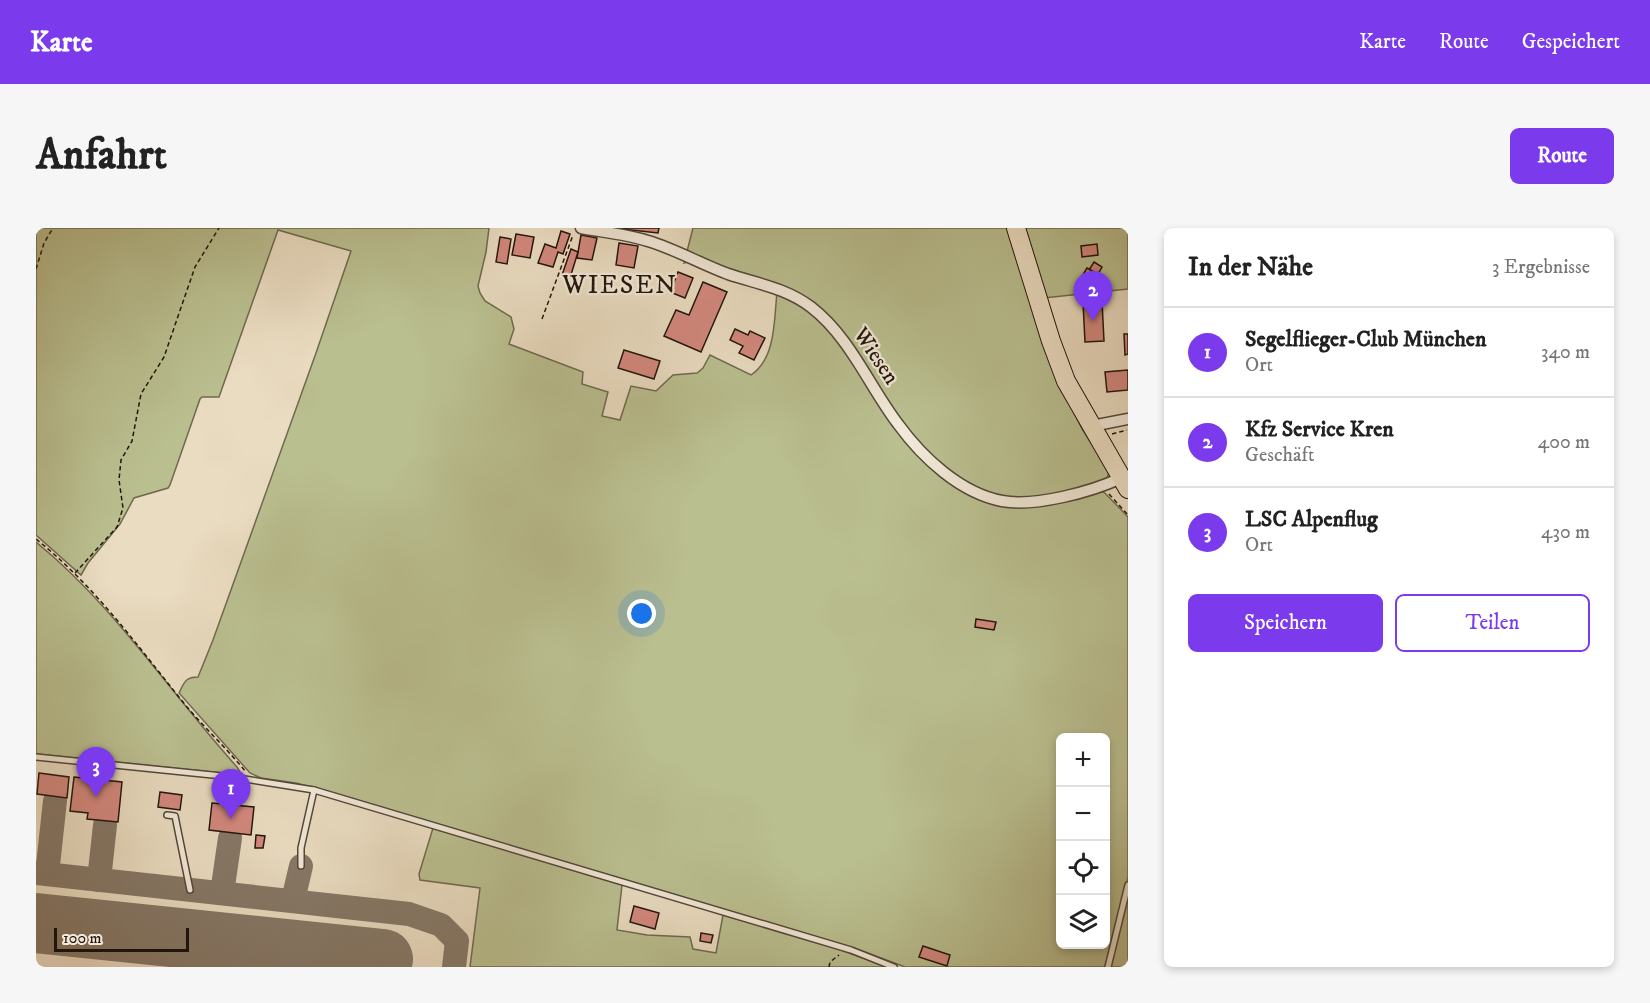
<!DOCTYPE html>
<html lang="de">
<head>
<meta charset="utf-8">
<style>
	body { margin:0; font-family:"IM FELL DW Pica",serif; background:#f6f6f6; color:#222 }
	.controls { position:absolute; right:18px; bottom:18px; display:grid; overflow:hidden; border-radius:9px; box-shadow:0 3px 9px #0003 }
	.controls button { width:54px; height:54px; display:grid; place-items:center; padding:0; border:0; border-bottom:2px solid #e0e0e0; background:#fff; color:#222; font:30px sans-serif }
	.scale { position:absolute; left:18px; bottom:15px; width:135px; box-sizing:border-box; padding-left:6px; border:3px solid #21150d; border-top:0; font-size:16px; line-height:21px; white-space:nowrap; color:#21150d; -webkit-text-stroke:4px #f1e8d7; paint-order:stroke }
	.you { position:absolute; left:606px; top:386px; width:21px; height:21px; margin:-15px; border:4px solid #fff; border-radius:50%; background:#1a73e8; box-shadow:0 0 0 9px #1a73e833 }
	.badge { display:grid; place-items:center; width:39px; height:39px; border-radius:50%; background:#7c3aed; color:#fff; font-size:20px; font-weight:700 }
	.pin { position:absolute; translate:-50% -50px; filter:drop-shadow(0 2px 3px #0008) }
	.pin::after { content:''; position:absolute; top:32px; width:21px; height:18px; background:inherit; clip-path:polygon(0 0,100% 0,50% 100%) }
	.list { margin:0; padding:0; list-style:none }
	h2 { display:flex; justify-content:space-between; align-items:center; height:78px; margin:0; padding:0 24px; font-size:26px }
	h2 small { font-size:20px; font-weight:400; color:#767676 }
	.list li { display:grid; grid-template-columns:39px 1fr auto; gap:18px; align-items:center; box-sizing:border-box; height:90px; padding:0 24px; border-top:2px solid #e0e0e0 }
	.list b { display:block; font-size:22px; white-space:nowrap }
	.list p { margin:0; font-size:20px; white-space:nowrap; color:#767676 }
	.list em { font-size:20px; font-style:normal; color:#767676 }
	.actions { display:flex; gap:12px; padding:18px 24px }
	.actions a { flex:1; padding:14px 0; border:2px solid #7c3aed; border-radius:9px; text-align:center; font-size:21px; color:#7c3aed }
	.actions .main { background:#7c3aed; color:#fff }
	.icon { flex:none; width:33px; height:33px; fill:none; stroke:currentColor; stroke-width:2; stroke-linecap:round; stroke-linejoin:round }
	.map { position:relative; flex:none; width:1092px; height:739px; overflow:hidden; border-radius:9px }
	header { display:flex; align-items:center; gap:36px; box-sizing:border-box; height:84px; padding:0 30px; background:#7c3aed; color:#fff }
	header strong { font-size:28px }
	nav { display:flex; gap:33px; margin-inline-start:auto; font-size:21px }
	.intro { display:flex; align-items:center; justify-content:space-between; box-sizing:border-box; height:144px; padding:0 36px }
	h1 { margin:0; font-size:42px }
	.button { padding:15px 27px; border-radius:9px; background:#7c3aed; color:#fff; font-size:21px; font-weight:700 }
	main { display:flex; gap:36px; padding:0 36px }
	aside { flex:1; background:#fff; border-radius:9px; box-shadow:0 3px 9px #0003 }
	.map>svg:first-child { display:block }
	.green { fill:#babf90; stroke:#6e6a4e; stroke-width:1.5; fill-rule:evenodd }
	.lines { fill:none; stroke-linecap:round; stroke-linejoin:round }
	.taxiway { stroke:#867867; stroke-width:24 }
	.runway { stroke:#867867; stroke-width:60 }
	.building { fill:#d3887e; stroke:#21150d; stroke-width:1.5 }
	.lane-casing { stroke:#53473a; stroke-width:8 }
	.street-casing { stroke:#53473a; stroke-width:13 }
	.primary-casing { stroke:#21150d; stroke-width:20 }
	.path { stroke:#21150d; stroke-width:1.5; stroke-dasharray:4.5 3; stroke-linecap:butt }
	.lane { stroke:#f1e8d7; stroke-width:5 }
	.street { stroke:#f1e8d7; stroke-width:10 }
	.primary { stroke:#eadcc1; stroke-width:18 }
	.labels { text-anchor:middle; dominant-baseline:central; stroke-width:4.5; stroke-linejoin:round; paint-order:stroke }
	.street-label { font-size:22px; fill:#21150d; stroke:#f1e8d7 }
	.quarter-label { font-size:26px; letter-spacing:1.5px; fill:#21150d; stroke:#f1e8d7 }
</style>
</head>
<body>
<header>
<strong>Karte</strong>
<nav><a>Karte</a><a>Route</a><a>Gespeichert</a></nav>
</header>
<div class="intro"><h1>Anfahrt</h1><a class="button">Route</a></div>
<main>
<div class="map">
<svg width="1092" height="739" viewBox="0 0 1092 739">
	<rect width="100%" height="100%" fill="#eadcc1"/>
	<filter id="stains"><feTurbulence type="fractalNoise" baseFrequency=".00333" numOctaves="4"/><feColorMatrix values="0 0 0 0 .2 0 0 0 0 .09 0 0 0 0 .02 0 0 0 .5 -.17"/></filter>
	<radialGradient id="worn" r=".72"><stop offset=".6" stop-color="#630" stop-opacity="0"/><stop offset="1" stop-color="#630" stop-opacity=".3"/></radialGradient>
	<!-- green -->
	<g class="green">
		<path d="M 0,0 L 453,0 L 450,24 L 442,58 L 444,65 L 449,73 L 475,89 L 478,101 L 473,116 L 547,144 L 546,156 L 572,164 L 566,188 L 584,192 L 595,158 L 620,163 L 637,147 L 661,145 L 667,140 L 674,127 L 715,147 C 740,130 738,93 741,64 L 762,75 L 788,96 L 882,225 L 955,273 L 1065,263 L 1069,265 L 1092,289 L 1092,649 L 1069,739 L 869,739 L 818,720 L 308,568 L 260,555 L 225,550 L 214,545 L 143,465 C 148,455 149,449 162,449 L 177,412 L 280,125 L 315,23 L 242,2 L 183,169 L 166,169 L 164,171 L 134,257 L 132,260 L 98,270 L 84,296 L 52,335 L 45,347 L 0,307 ZM 1024,509 L 1070,509 L 1070,716 L 1024,716 Z"/>
		<path d="M 657,0 L 974,0 L 1023,154 L 1046,201 L 1073,243 L 1071,251 L 1041,262 L 992,270 L 957,268 L 917,247 L 879,213 L 801,102 L 735,54 L 665,31 L 648,35 Z"/>
		<path d="M 989,0 L 1092,0 L 1092,61 L 1008,70 Z"/>
		<path d="M 0,314 C 78,377 134,465 201,539 L 206,547 L 0,526 Z"/>
		<path d="M 397,600 L 586,657 L 581,702 L 611,707 L 654,709 L 657,721 L 680,725 L 687,687 L 788,716 L 852,739 L 434,739 L 444,660 L 384,652 L 383,646 Z"/>
		<path d="M 1092,670 L 1092,739 L 1074,739 Z"/>
	</g>
	<g class="lines">
		<!-- taxiway -->
		<g class="taxiway">
			<path d="M 0,645 L 373,686 L 405,697 L 421,713 L 418,739"/>
			<path d="M 11,646 L 19,573"/>
			<path d="M 63,652 L 69,597"/>
			<path d="M 186,665 L 194,610"/>
			<path d="M 257,672 L 265,638"/>
		</g>
		<!-- runway -->
		<path class="runway" d="M 0,695 L 347,731"/>
	</g>
	<!-- building -->
	<g class="building">
		<path d="M 577,0 L 623,0 L 622,5 Z"/>
		<path d="M 525,3 L 534,6 L 527,26 L 522,24 L 517,39 L 502,35 L 509,16 L 520,20 Z"/>
		<path d="M 480,6 L 498,9 L 494,30 L 476,27 Z"/>
		<path d="M 545,7 L 561,10 L 556,32 L 541,30 Z"/>
		<path d="M 464,9 L 475,11 L 471,36 L 460,34 Z"/>
		<path d="M 583,15 L 602,18 L 598,40 L 580,37 Z"/>
		<path d="M 1061,16 L 1062,27 L 1046,29 L 1045,18 Z"/>
		<path d="M 535,21 L 542,24 L 534,50 L 526,47 Z"/>
		<path d="M 1058,34 L 1066,39 L 1062,46 L 1053,42 Z"/>
		<path d="M 1051,40 L 1063,47 L 1055,62 L 1042,55 Z"/>
		<path d="M 642,44 L 657,50 L 649,70 L 634,64 Z"/>
		<path d="M 667,54 L 691,64 L 665,124 L 628,108 L 640,82 L 653,87 Z"/>
		<path d="M 1066,73 L 1068,113 L 1049,114 L 1047,74 Z"/>
		<path d="M 699,101 L 712,107 L 714,103 L 729,110 L 718,132 L 703,125 L 707,118 L 694,112 Z"/>
		<path d="M 1088,106 L 1092,106 L 1092,126 L 1089,127 Z"/>
		<path d="M 588,122 L 624,133 L 618,151 L 582,140 Z"/>
		<path d="M 1092,142 L 1092,162 L 1071,164 L 1069,144 Z"/>
		<path d="M 940,391 L 960,394 L 958,402 L 939,399 Z"/>
		<path d="M 3,545 L 33,549 L 31,570 L 1,566 Z"/>
		<path d="M 38,549 L 86,554 L 82,594 L 51,591 L 52,585 L 34,583 Z"/>
		<path d="M 124,564 L 146,567 L 144,582 L 122,579 Z"/>
		<path d="M 176,575 L 218,579 L 215,607 L 173,602 Z"/>
		<path d="M 220,607 L 229,608 L 227,620 L 219,620 Z"/>
		<path d="M 598,678 L 623,685 L 619,701 L 594,694 Z"/>
		<path d="M 665,705 L 677,707 L 675,715 L 664,713 Z"/>
		<path d="M 887,718 L 914,727 L 911,738 L 883,729 Z"/>
	</g>
	<g class="lines">
		<!-- lane casing -->
		<g class="lane-casing">
			<g id="lane">
				<path d="M 0,529 L 196,549 L 278,562 L 815,722 L 858,739"/>
				<path d="M 131,587 L 139,588 L 154,662"/>
				<path d="M 265,638 L 265,620 L 278,562"/>
				<path d="M 1072,739 L 1092,657"/>
			</g>
		</g>
		<!-- street casing -->
		<g class="street-casing">
			<g id="street">
				<path d="M 545,0 C 567,4 590,6 612,13 C 639,21 665,36 692,46 C 722,56 750,60 775,79 C 814,109 833,158 862,196 C 886,229 924,265 966,273 C 999,279 1055,264 1085,250"/>
				<path d="M 1056,198 L 1092,191"/>
			</g>
		</g>
		<!-- primary casing -->
		<g class="primary-casing">
			<path id="primary" d="M 980,0 L 1015,113 L 1030,153 L 1092,261"/>
		</g>
		<!-- path -->
		<g class="path">
			<path d="M 0,41 L 8,15 L 17,0"/>
			<path d="M 506,91 L 537,7"/>
			<path d="M 1076,206 L 1091,202"/>
			<path d="M 1073,266 L 1092,287"/>
			<path d="M 0,311 C 59,358 103,420 151,479 C 170,501 191,521 210,544"/>
			<path d="M 39,345 L 81,299 L 87,280 L 83,252 L 85,232 L 96,213 L 105,166 L 128,129 L 159,39 L 183,0"/>
			<path d="M 793,739 L 794,734 L 803,727"/>
		</g>
		<!-- lane -->
		<use href="#lane" class="lane"/>
		<!-- street -->
		<use href="#street" class="street"/>
		<!-- primary -->
		<use href="#primary" class="primary"/>
	</g>
	<g class="labels">
		<!-- street labels -->
		<g class="street-label">
			<text transform="translate(840 128) rotate(56)">Wiesen</text>
		</g>
		<!-- quarter labels -->
		<g class="quarter-label">
			<text x="584" y="57">WIESEN</text>
		</g>
	</g>
	<rect width="100%" height="100%" filter="url(#stains)"/>
	<rect width="100%" height="100%" fill="url(#worn)"/>
</svg>
<div class="controls">
<button>+</button>
<button>−</button>
<button><svg class="icon" aria-label="locate" viewBox="0 0 24 24"><circle cx="12" cy="12" r="6"/><path d="M12 2v4M12 18v4M2 12h4M18 12h4"/></svg></button>
<button><svg class="icon" aria-label="layers" viewBox="0 0 24 24"><path d="M12 4l9 5-9 5-9-5zM3 14l9 5 9-5"/></svg></button>
</div>
<div class="scale">100 m</div>
<div class="you"></div>
<div class="pin badge" style="left:195px;top:591px">1</div>
<div class="pin badge" style="left:1057px;top:93px">2</div>
<div class="pin badge" style="left:60px;top:569px">3</div>
</div>
<aside>
<h2>In der Nähe<small>3 Ergebnisse</small></h2>
<ul class="list">
<li><span class="badge">1</span><div><b>Segelflieger-Club München</b><p>Ort</p></div><em>340 m</em></li>
<li><span class="badge">2</span><div><b>Kfz Service Kren</b><p>Geschäft</p></div><em>400 m</em></li>
<li><span class="badge">3</span><div><b>LSC Alpenflug</b><p>Ort</p></div><em>430 m</em></li>
</ul>
<div class="actions"><a class="main">Speichern</a><a>Teilen</a></div>
</aside>
</main>
</body>
</html>
